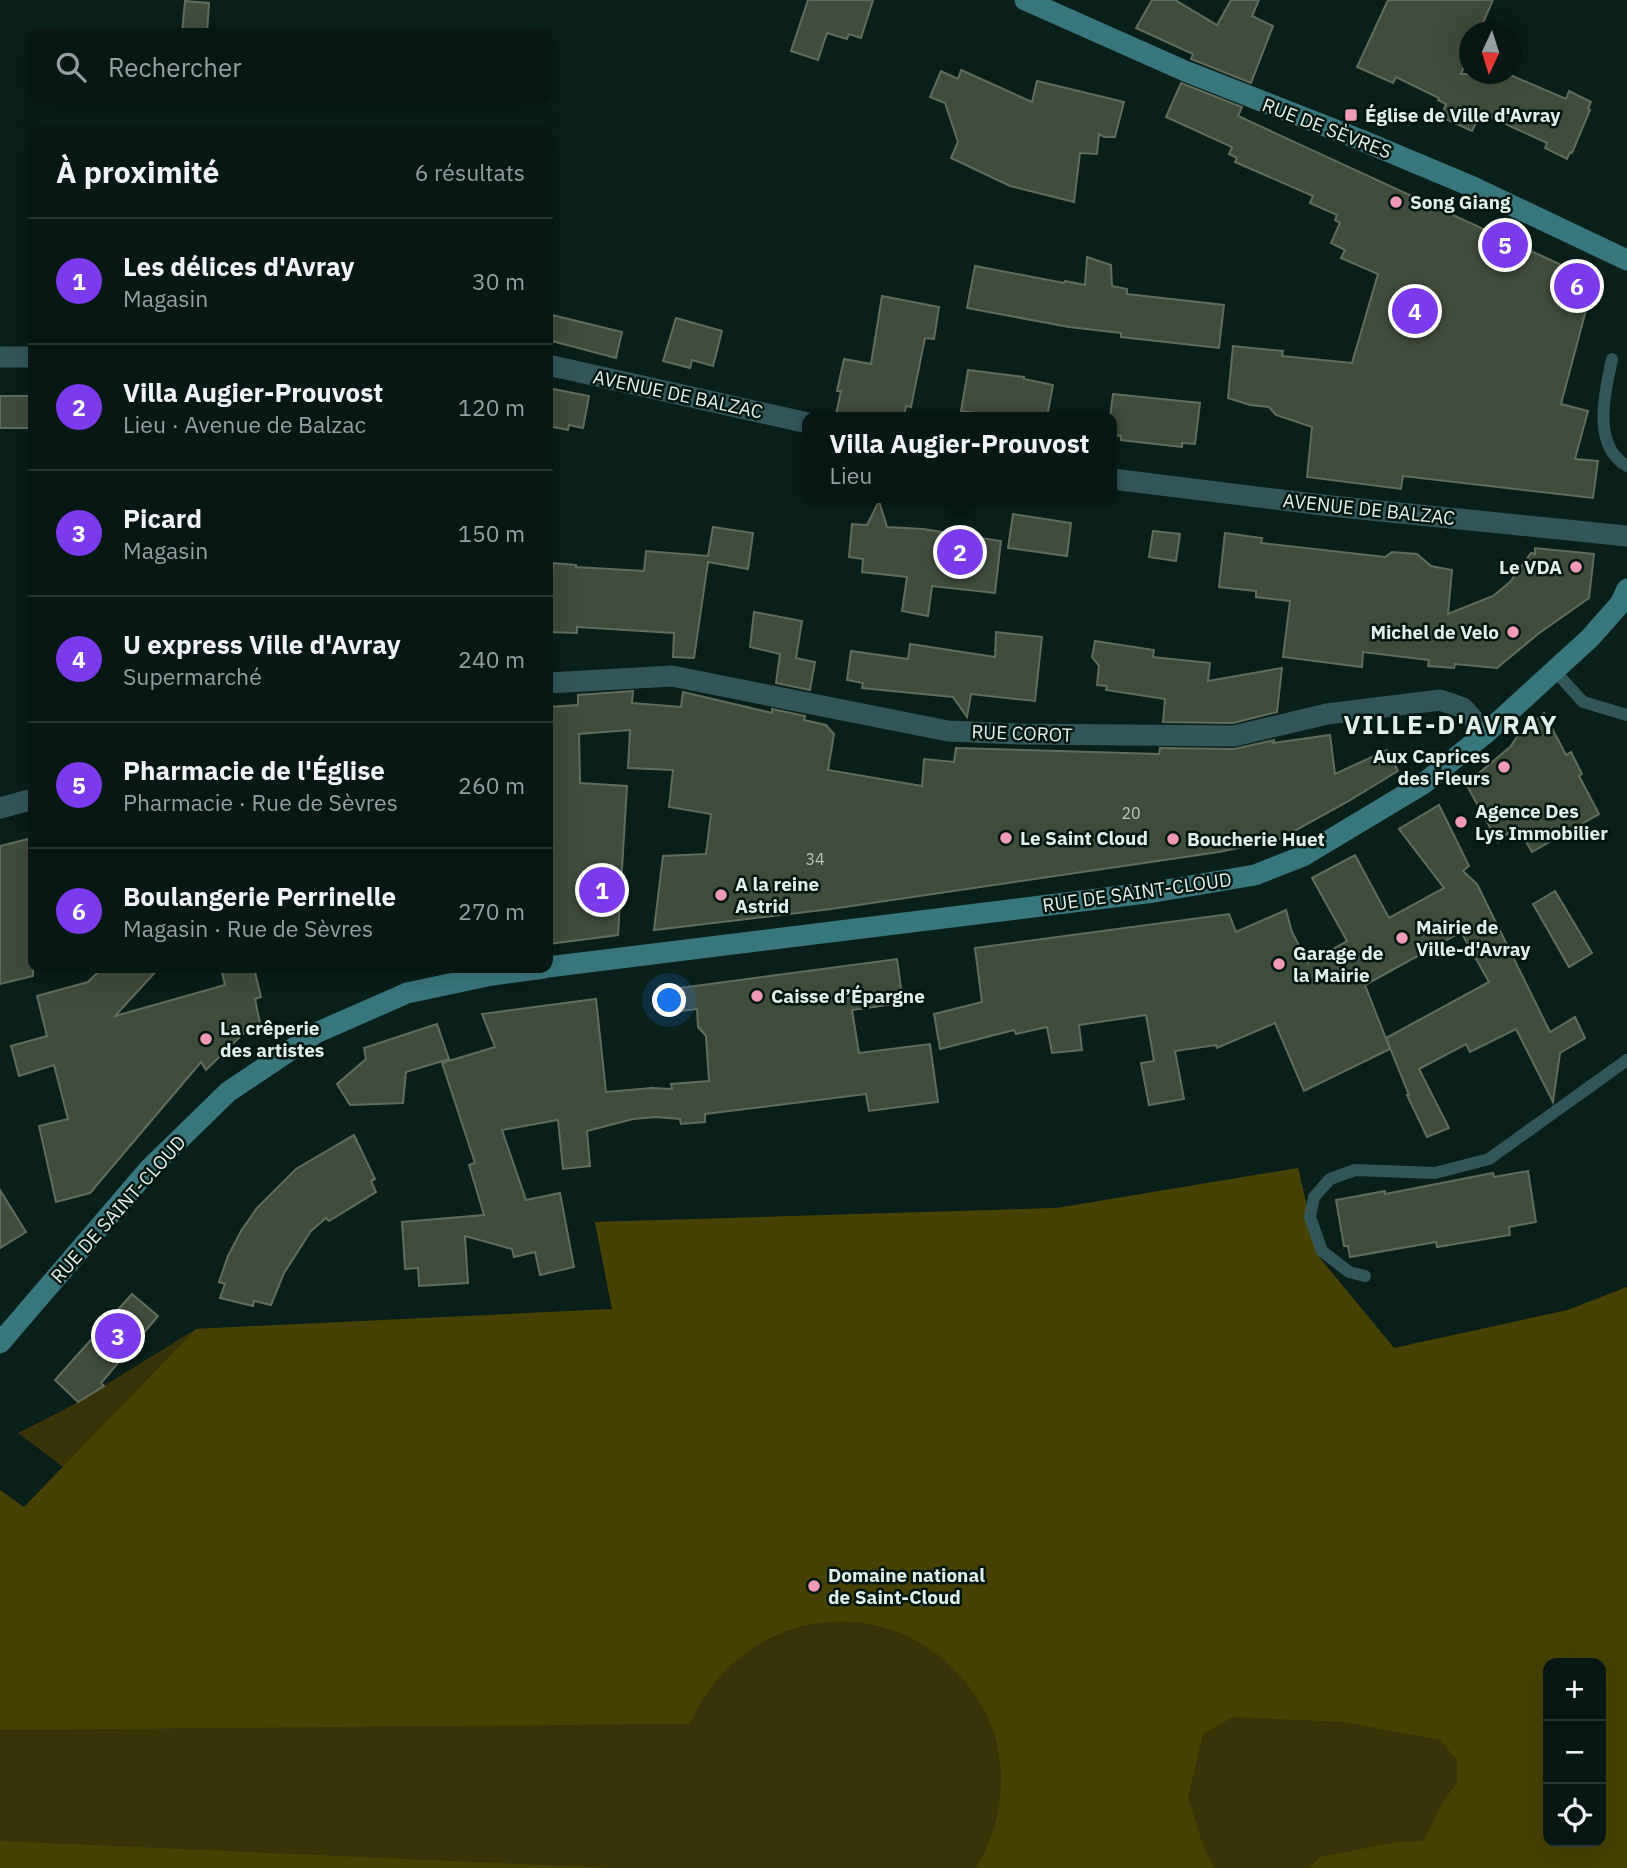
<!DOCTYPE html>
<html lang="fr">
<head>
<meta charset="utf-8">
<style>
	body { margin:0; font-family:"IBM Plex Sans",sans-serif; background:#10201c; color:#f1f3f6 }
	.controls { position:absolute; right:21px; bottom:21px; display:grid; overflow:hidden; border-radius:14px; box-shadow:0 7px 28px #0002 }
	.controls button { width:63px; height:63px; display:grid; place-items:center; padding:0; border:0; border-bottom:2px solid #283633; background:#071713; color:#f1f3f6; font:35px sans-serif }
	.compass { position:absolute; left:1459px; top:21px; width:63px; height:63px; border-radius:50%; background:#071713; box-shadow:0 7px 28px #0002; rotate:184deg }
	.you { position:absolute; left:670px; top:1001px; width:24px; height:24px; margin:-18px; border:5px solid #fff; border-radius:50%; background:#1a73e8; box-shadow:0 0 0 10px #1a73e833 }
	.badge { display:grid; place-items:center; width:46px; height:46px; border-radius:50%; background:#7c3aed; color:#fff; font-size:23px; font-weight:700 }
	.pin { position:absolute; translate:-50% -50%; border:4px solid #fff; box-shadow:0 2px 7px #0006 }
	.popup { position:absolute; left:802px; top:412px; width:315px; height:91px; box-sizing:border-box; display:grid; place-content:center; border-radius:14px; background:#071713; filter:drop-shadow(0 2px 5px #0005); font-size:23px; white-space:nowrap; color:#989fa0 }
	.popup b { font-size:26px; color:#f1f3f6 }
	.popup::after { content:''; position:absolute; left:50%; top:100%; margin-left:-14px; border:14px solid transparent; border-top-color:#071713 }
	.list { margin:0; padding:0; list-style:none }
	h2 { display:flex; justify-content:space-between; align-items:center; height:91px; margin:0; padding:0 28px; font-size:30px }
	h2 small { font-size:23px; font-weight:400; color:#989fa0 }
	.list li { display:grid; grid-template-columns:46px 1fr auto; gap:21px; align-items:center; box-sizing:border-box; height:126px; padding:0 28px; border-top:2px solid #283633 }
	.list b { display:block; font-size:26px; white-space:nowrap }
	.list p { margin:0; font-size:23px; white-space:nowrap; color:#989fa0 }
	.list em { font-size:23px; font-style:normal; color:#989fa0 }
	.icon { flex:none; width:38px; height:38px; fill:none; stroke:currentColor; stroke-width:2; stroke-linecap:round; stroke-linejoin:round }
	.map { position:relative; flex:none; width:1627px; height:1868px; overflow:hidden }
	.search { position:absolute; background:#071713; box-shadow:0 7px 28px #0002; left:28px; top:28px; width:525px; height:77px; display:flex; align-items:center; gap:18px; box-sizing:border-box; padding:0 24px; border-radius:14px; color:#989fa0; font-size:26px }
	.panel { position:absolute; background:#071713; box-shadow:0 7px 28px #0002; left:28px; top:126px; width:525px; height:847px; border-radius:14px }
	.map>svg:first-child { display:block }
	.green { fill:#393408; fill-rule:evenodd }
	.forest { fill:#474102; fill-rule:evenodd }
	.building { fill:#3f4b3b; stroke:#616d5c; stroke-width:2 }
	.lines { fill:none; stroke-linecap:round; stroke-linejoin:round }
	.service { stroke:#31565a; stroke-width:12 }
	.minor { stroke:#31565a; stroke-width:21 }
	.secondary { stroke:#39777f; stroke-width:21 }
	.poi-dot { fill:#f09ab6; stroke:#021610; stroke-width:2.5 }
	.labels { text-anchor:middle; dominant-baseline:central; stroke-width:5; stroke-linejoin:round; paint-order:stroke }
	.number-label { font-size:16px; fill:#b9c6be }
	.poi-label { font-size:19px; font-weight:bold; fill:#e2efea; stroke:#021610; text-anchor:start }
	.street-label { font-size:19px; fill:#e2efea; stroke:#021610 }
	.district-label { font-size:26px; font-weight:bold; letter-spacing:2px; fill:#e2efea; stroke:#021610 }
</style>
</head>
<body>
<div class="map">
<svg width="1627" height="1868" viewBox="0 0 1627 1868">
	<rect width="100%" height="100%" fill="#091f19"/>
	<!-- green -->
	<path class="green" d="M 1298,1168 L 1319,1257 L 1394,1348 L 1568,1310 L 1627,1287 L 1627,1868 L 0,1868 L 0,1490 L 23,1508 L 63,1467 L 18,1433 L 71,1406 L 196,1329 L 612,1309 L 595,1222 L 1057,1208 ZM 1548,1663 L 1601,1663 L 1601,1842 L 1548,1842 Z"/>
	<!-- forest -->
	<g class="forest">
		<path d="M 1298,1168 L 1319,1257 L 1394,1348 L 1568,1310 L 1627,1287 L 1627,1868 L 1309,1868 L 1320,1857 L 1396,1842 L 1424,1841 L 1442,1803 L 1457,1783 L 1457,1760 L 1440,1740 L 1344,1722 L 1233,1717 L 1203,1734 L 1188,1798 L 1204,1848 L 1214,1868 L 976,1868 C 996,1836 1004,1799 1000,1761 C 996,1729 982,1700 960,1676 C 879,1585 737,1613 690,1724 L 0,1730 L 0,1490 L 24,1507 L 196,1329 L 612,1309 L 595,1222 L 1057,1208 ZM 1548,1663 L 1601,1663 L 1601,1842 L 1548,1842 Z"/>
		<path d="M 0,1841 L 613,1868 L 0,1868 Z"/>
	</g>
	<!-- building -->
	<g class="building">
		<path d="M 808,0 L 873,0 L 861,38 L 849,34 L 847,39 L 827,33 L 818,60 L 791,51 Z"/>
		<path d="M 1152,0 L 1175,0 L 1217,25 L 1231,0 L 1259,0 L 1252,16 L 1273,26 L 1251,83 L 1191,59 L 1193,54 L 1136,28 Z"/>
		<path d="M 1388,0 L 1493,0 L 1479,32 L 1469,32 L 1469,54 L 1461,74 L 1508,74 L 1566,99 L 1569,91 L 1591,102 L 1588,108 L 1590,110 L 1572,153 L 1570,152 L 1567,159 L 1545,148 L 1547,143 L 1486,115 L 1485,118 L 1480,115 L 1472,131 L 1441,117 L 1446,104 L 1438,100 L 1439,98 L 1396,77 L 1393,83 L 1357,67 Z"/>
		<path d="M 185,1 L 209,3 L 207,33 L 182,33 Z"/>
		<path d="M 961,70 L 1032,102 L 1037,81 L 1124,102 L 1115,137 L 1104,137 L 1099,134 L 1097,154 L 1080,153 L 1074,202 L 1010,186 L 951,158 L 958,142 L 945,103 L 930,97 L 941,71 L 958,79 Z"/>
		<path d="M 1181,83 L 1242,107 L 1238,116 L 1594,280 L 1561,404 L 1588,411 L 1575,459 L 1598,461 L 1593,498 L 1403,476 L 1401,489 L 1307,477 L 1312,427 L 1276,415 L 1269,407 L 1250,405 L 1228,398 L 1233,346 L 1283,351 L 1282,356 L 1352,363 L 1378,274 L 1341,258 L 1345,250 L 1331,243 L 1340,223 L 1335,220 L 1337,215 L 1310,203 L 1313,196 L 1235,162 L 1237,158 L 1229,154 L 1232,147 L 1166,117 Z"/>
		<path d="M 1087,257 L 1111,265 L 1112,286 L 1127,289 L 1127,294 L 1224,305 L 1219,348 L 1121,337 L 1121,333 L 1069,327 L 967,308 L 975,266 L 1064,283 L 1065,281 L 1085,285 Z"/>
		<path d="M 882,296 L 939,307 L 934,339 L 925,338 L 911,407 L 906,406 L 904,417 L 853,417 L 836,414 L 841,391 L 837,391 L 844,359 L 871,364 Z"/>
		<path d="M 548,314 L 622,332 L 616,358 L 548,340 Z"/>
		<path d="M 676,318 L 722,331 L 713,366 L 692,360 L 690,368 L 663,361 Z"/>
		<path d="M 968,370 L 1024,377 L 1024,379 L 1053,385 L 1047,417 L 981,417 L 982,414 L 961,411 Z"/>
		<path d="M 548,388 L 589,396 L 583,428 L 569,425 L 568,430 L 548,426 Z"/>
		<path d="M 1113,394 L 1200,403 L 1195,444 L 1182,443 L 1182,447 L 1164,445 L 1121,440 L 1121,436 L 1112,435 L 1112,417 L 1110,417 Z"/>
		<rect x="0" y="396" width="33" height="32"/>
		<path d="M 879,501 L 887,527 L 923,529 L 1001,541 L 995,593 L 932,586 L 928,616 L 902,611 L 907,577 L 862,572 L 863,559 L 849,557 L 852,524 L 867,525 Z"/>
		<path d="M 1013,514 L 1071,523 L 1067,556 L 1008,548 Z"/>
		<path d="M 713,527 L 753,533 L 748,569 L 708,562 L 694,658 L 673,657 L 674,633 L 577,627 L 577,633 L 548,632 L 553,563 L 576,565 L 576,567 L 644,571 L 646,551 L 708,556 Z"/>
		<path d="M 1153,531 L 1180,534 L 1176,561 L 1149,557 Z"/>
		<path d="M 1225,533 L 1262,538 L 1261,543 L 1385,557 L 1392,552 L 1417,554 L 1431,566 L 1452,570 L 1448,614 L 1493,596 L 1510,582 L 1531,553 L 1535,554 L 1535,548 L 1594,554 L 1589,598 L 1538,634 L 1497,668 L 1455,664 L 1454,668 L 1428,666 L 1429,660 L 1363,652 L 1362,667 L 1283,657 L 1290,601 L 1256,597 L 1256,591 L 1219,587 Z"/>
		<path d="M 754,612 L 802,621 L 796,658 L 815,662 L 810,690 L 776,683 L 780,654 L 750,647 Z"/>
		<path d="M 996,632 L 1042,637 L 1035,701 L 971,694 L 967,717 L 953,697 L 862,688 L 863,683 L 847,680 L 851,651 L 908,659 L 910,644 L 995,657 Z"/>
		<path d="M 1095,641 L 1154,650 L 1153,657 L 1210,663 L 1208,681 L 1282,668 L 1277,712 L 1233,723 L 1163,722 L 1165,699 L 1106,690 L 1107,686 L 1097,685 L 1099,666 L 1092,657 Z"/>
		<path d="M 633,691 L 632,703 L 681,707 L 683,692 L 772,713 L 772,709 L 805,716 L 804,720 L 826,725 L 834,734 L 828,770 L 922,786 L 924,759 L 954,762 L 956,748 L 1159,754 L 1160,748 L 1234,749 L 1274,740 L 1273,743 L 1330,735 L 1335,774 L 1387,750 L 1398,771 L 1347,802 L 1280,839 L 1219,852 L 831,909 L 654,930 L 663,856 L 706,854 L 711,814 L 669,807 L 673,770 L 628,768 L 630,730 L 579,734 L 580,783 L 627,786 L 618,935 L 548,944 L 548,707 L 578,705 L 578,695 Z"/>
		<path d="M 1544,713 L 1566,755 L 1571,752 L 1582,774 L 1579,776 L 1599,814 L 1532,852 L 1517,826 L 1498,842 L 1466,784 L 1510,747 L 1517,737 Z"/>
		<path d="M 1439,805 L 1469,866 L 1463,871 L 1477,884 L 1550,1032 L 1575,1017 L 1585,1038 L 1560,1053 L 1553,1102 L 1516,1029 L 1470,1052 L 1466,1044 L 1419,1069 L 1449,1128 L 1427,1137 L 1407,1095 L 1409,1095 L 1386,1038 L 1489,982 L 1461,932 L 1365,985 L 1390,1049 L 1304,1091 L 1275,1023 L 1217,1048 L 1216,1045 L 1175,1051 L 1184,1099 L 1149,1105 L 1141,1063 L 1154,1061 L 1146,1015 L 1079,1025 L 1082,1050 L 1052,1053 L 1047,1027 L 1016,1034 L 1014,1030 L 940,1049 L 934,1014 L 982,1002 L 975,948 L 1229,914 L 1236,932 L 1286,910 L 1292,932 L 1308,963 L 1347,941 L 1312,878 L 1355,855 L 1389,918 L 1444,888 L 1399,829 Z"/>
		<path d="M 28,839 L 33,858 L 33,976 L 0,984 L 0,846 Z"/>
		<path d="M 1555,891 L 1592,953 L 1569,967 L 1533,904 Z"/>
		<path d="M 897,959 L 903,1003 L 852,1010 L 859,1053 L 930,1044 L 938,1102 L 869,1111 L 866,1094 L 705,1114 L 705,1122 L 681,1124 L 680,1119 L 656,1117 L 633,1119 L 587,1131 L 590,1166 L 563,1169 L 558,1120 L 502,1130 L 526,1200 L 560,1193 L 574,1267 L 540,1275 L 535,1252 L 514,1257 L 512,1249 L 465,1236 L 468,1283 L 419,1286 L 418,1268 L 405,1269 L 402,1222 L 484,1215 L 469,1165 L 475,1163 L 442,1063 L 495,1047 L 482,1014 L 596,999 L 606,1092 L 652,1088 L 672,1089 L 671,1084 L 709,1081 L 706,1036 L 698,1027 L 697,1009 L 664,1013 L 657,991 Z"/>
		<path d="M 102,968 L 159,968 L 115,1016 L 225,985 L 221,968 L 254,968 L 261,997 L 255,999 L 260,1023 L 248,1029 L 206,1070 L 201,1062 L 90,1193 L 56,1202 L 39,1126 L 68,1119 L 54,1065 L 19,1076 L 11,1046 L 47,1036 L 37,996 L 88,982 Z"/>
		<path d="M 437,1024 L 449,1059 L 406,1072 L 403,1103 L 350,1105 L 337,1084 L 366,1059 L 364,1048 Z"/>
		<path d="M 354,1135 L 375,1179 L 371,1181 L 376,1192 L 329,1221 L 326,1218 L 311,1231 L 284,1273 L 271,1305 L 254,1301 L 253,1306 L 220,1298 L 225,1284 L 219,1282 L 228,1256 L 241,1231 L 257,1208 L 296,1169 Z"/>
		<path d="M 1528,1171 L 1536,1222 L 1509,1227 L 1510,1235 L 1437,1247 L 1436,1242 L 1350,1257 L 1348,1246 L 1344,1246 L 1336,1200 L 1385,1191 L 1385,1194 L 1493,1173 L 1494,1177 Z"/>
		<path d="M 0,1190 L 26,1232 L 0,1248 Z"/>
		<path d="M 132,1294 L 158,1316 L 101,1383 L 104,1386 L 78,1402 L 55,1380 Z"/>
	</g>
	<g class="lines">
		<!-- service -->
		<g class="service">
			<path d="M 1612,359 C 1605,392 1591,445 1627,466"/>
			<path d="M 1555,671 L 1583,702 L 1627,715"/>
			<path d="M 1365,1276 L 1349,1272 L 1322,1251 L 1310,1217 L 1314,1197 L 1330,1179 L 1355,1170 L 1435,1173 L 1489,1159 L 1627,1060"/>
		</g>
		<!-- minor -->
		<g class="minor">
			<path d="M 0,357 L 33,357"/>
			<path d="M 548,365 L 808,423"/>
			<path d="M 1112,479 L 1331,506 L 1627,536"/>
			<path d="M 548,683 L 672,676 L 948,731 L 1019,734 L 1234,736 L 1327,714 L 1440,700 L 1463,708 L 1486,733"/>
			<path d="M 0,808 L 33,799"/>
		</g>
		<!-- secondary -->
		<g class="secondary">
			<path d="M 1025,0 L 1185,71 L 1361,140 L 1473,187 L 1627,260"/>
			<path d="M 548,967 L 1154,892 L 1255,875 L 1303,856 L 1423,784 L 1486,733 L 1590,638 L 1620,604 L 1627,589"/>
			<path d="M 0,1343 L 149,1169 L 228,1092 L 316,1033 L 407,993 L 492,975 L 544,968"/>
		</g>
	</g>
	<!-- markers -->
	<g class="poi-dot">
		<rect x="1344" y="108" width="14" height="14" rx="3.5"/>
		<circle cx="1396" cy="202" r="7"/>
		<circle cx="1576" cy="567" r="7"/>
		<circle cx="1513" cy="632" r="7"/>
		<circle cx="1504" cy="767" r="7"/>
		<circle cx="1461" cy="822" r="7"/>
		<circle cx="1006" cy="838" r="7"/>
		<circle cx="1173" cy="839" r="7"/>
		<circle cx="721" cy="895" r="7"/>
		<circle cx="1402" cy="938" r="7"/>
		<circle cx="1279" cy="964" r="7"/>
		<circle cx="757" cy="996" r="7"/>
		<circle cx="206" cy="1039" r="7"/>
		<circle cx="814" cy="1586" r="7"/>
	</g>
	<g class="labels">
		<!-- number labels -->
		<g class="number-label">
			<text x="1131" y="813">20</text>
			<text x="815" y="859">34</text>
		</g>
		<!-- poi labels -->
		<g class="poi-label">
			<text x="1365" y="115">Église de Ville d'Avray</text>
			<text x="1410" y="202">Song Giang</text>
			<text x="1562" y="567" text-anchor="end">Le VDA</text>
			<text x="1499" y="632" text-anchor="end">Michel de Velo</text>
			<text x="1490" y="756" text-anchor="end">Aux Caprices<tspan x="1490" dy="22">des Fleurs</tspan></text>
			<text x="1475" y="811">Agence Des<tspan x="1475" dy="22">Lys Immobilier</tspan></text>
			<text x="1020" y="838">Le Saint Cloud</text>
			<text x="1187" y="839">Boucherie Huet</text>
			<text x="735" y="884">A la reine<tspan x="735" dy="22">Astrid</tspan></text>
			<text x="1416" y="927">Mairie de<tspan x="1416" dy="22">Ville-d'Avray</tspan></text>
			<text x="1293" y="953">Garage de<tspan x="1293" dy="22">la Mairie</tspan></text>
			<text x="771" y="996">Caisse d’Épargne</text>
			<text x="220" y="1028">La crêperie<tspan x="220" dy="22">des artistes</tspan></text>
			<text x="828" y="1575">Domaine national<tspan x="828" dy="22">de Saint-Cloud</tspan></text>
		</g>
		<!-- street labels -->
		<g class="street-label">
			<text transform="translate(1327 128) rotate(21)">RUE DE SÈVRES</text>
			<text transform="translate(678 394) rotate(12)">AVENUE DE BALZAC</text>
			<text transform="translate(1369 509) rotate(6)">AVENUE DE BALZAC</text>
			<text transform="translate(1022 733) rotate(2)">RUE COROT</text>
			<text transform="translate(1137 892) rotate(-8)">RUE DE SAINT-CLOUD</text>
			<text transform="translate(118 1209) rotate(-48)">RUE DE SAINT-CLOUD</text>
		</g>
		<!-- district labels -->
		<g class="district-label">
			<text x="1451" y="724">VILLE-D'AVRAY</text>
		</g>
	</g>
</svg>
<div class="controls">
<button>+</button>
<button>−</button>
<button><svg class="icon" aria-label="locate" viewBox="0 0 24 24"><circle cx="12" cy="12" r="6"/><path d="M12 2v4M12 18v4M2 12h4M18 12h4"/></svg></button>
</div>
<svg class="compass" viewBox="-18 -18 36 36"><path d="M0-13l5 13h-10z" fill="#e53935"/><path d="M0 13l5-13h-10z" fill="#989fa0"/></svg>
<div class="you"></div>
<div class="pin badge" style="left:602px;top:890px">1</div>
<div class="pin badge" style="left:960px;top:552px">2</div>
<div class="popup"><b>Villa Augier-Prouvost</b>Lieu</div>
<div class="pin badge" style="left:118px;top:1336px">3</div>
<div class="pin badge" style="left:1415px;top:311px">4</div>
<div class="pin badge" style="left:1505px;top:245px">5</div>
<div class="pin badge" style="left:1577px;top:286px">6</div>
<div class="search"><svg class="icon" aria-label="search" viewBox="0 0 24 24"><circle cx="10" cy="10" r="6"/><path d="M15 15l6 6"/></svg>Rechercher</div>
<section class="panel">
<h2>À proximité<small>6 résultats</small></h2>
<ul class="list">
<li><span class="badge">1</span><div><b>Les délices d'Avray</b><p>Magasin</p></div><em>30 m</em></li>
<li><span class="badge">2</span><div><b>Villa Augier-Prouvost</b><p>Lieu · Avenue de Balzac</p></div><em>120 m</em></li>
<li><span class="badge">3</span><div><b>Picard</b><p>Magasin</p></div><em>150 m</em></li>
<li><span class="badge">4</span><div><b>U express Ville d'Avray</b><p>Supermarché</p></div><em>240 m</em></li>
<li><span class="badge">5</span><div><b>Pharmacie de l'Église</b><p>Pharmacie · Rue de Sèvres</p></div><em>260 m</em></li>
<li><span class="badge">6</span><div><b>Boulangerie Perrinelle</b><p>Magasin · Rue de Sèvres</p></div><em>270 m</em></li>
</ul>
</section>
</div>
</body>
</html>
